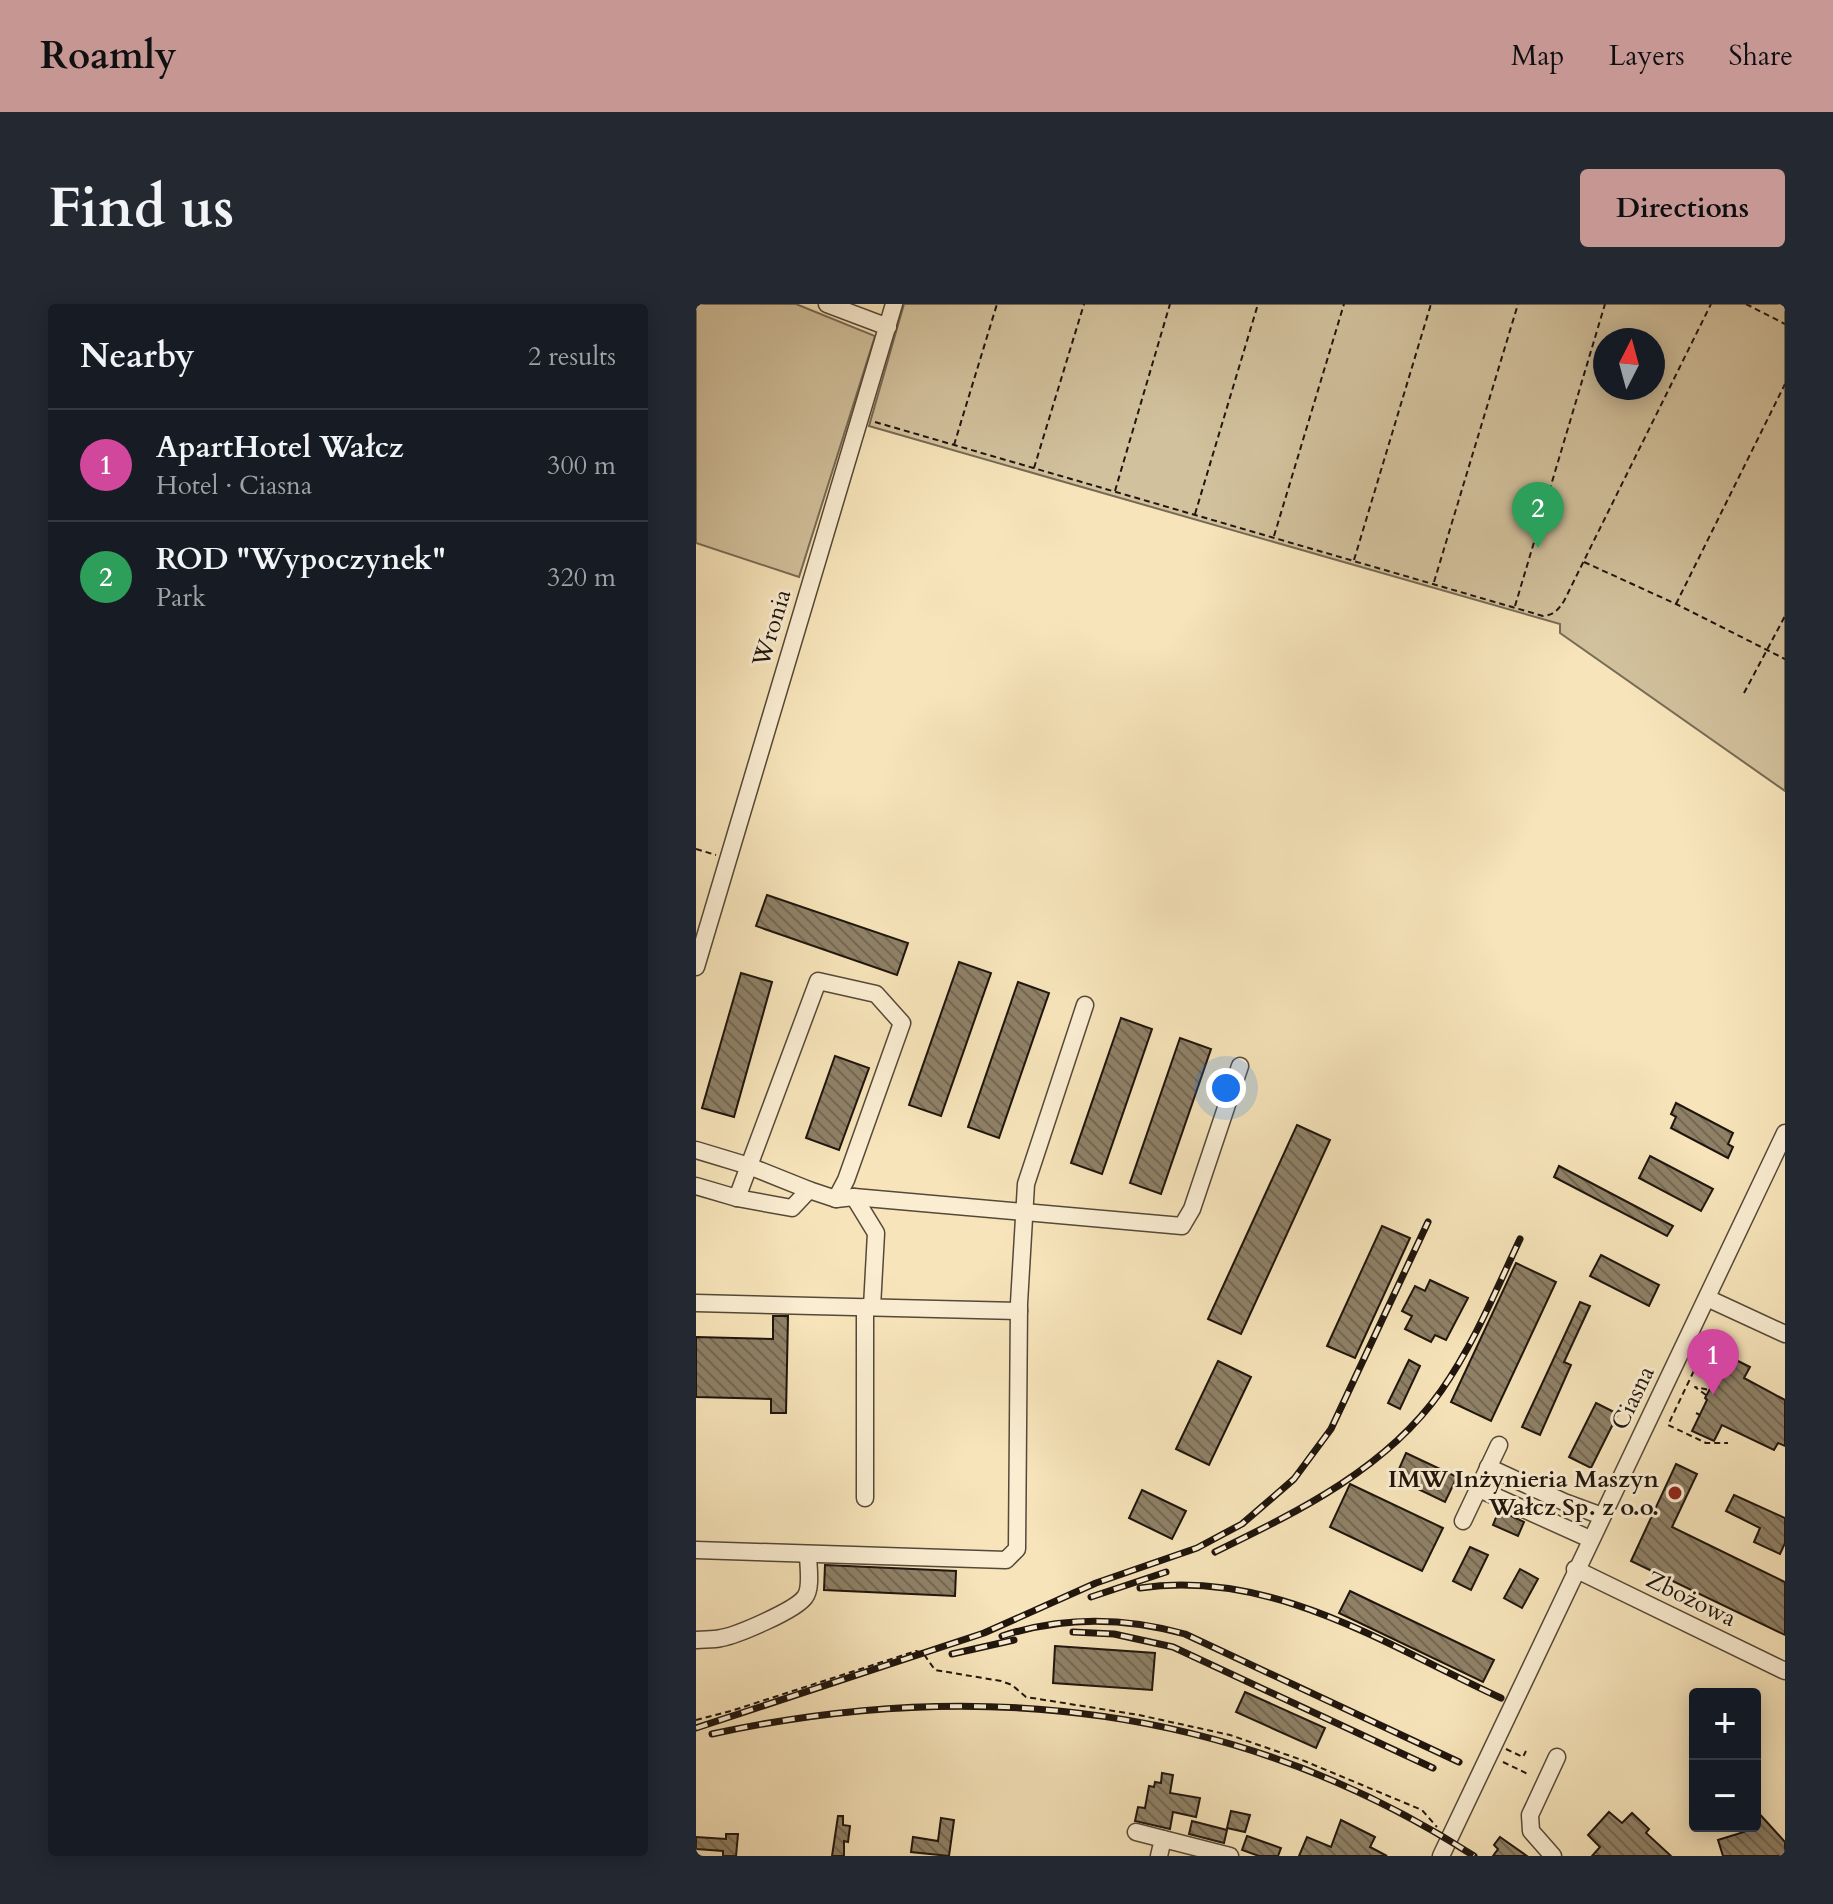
<!DOCTYPE html>
<html lang="en">
<head>
<meta charset="utf-8">
<style>
	body { margin:0; font-family:Cardo,serif; background:#242831; color:#f1f3f6 }
	.controls { position:absolute; right:24px; bottom:24px; display:grid; overflow:hidden; border-radius:8px; box-shadow:0 4px 20px #0003 }
	.controls button { width:72px; height:72px; display:grid; place-items:center; padding:0; border:0; border-bottom:2px solid #363941; background:#171b24; color:#f1f3f6; font:40px sans-serif }
	.compass { position:absolute; left:897px; top:24px; width:72px; height:72px; border-radius:50%; background:#171b24; box-shadow:0 4px 20px #0003; rotate:6deg }
	.you { position:absolute; left:530px; top:784px; width:28px; height:28px; margin:-20px; border:6px solid #fff; border-radius:50%; background:#1a73e8; box-shadow:0 0 0 12px #1a73e833 }
	.badge { display:grid; place-items:center; width:52px; height:52px; border-radius:50%; background:#c59692; color:#fff; font-size:26px; font-weight:700 }
	.pin { position:absolute; translate:-50% -66px; filter:drop-shadow(0 2px 4px #0008) }
	.pin::after { content:''; position:absolute; top:42px; width:28px; height:24px; background:inherit; clip-path:polygon(0 0,100% 0,50% 100%) }
	.list { margin:0; padding:0; list-style:none }
	h2 { display:flex; justify-content:space-between; align-items:center; height:104px; margin:0; padding:0 32px; font-size:34px }
	h2 small { font-size:26px; font-weight:400; color:#9ea1a6 }
	.list li { display:grid; grid-template-columns:52px 1fr auto; gap:24px; align-items:center; box-sizing:border-box; height:112px; padding:0 32px; border-top:2px solid #363941 }
	.list b { display:block; font-size:30px; white-space:nowrap }
	.list p { margin:0; font-size:26px; white-space:nowrap; color:#9ea1a6 }
	.list em { font-size:26px; font-style:normal; color:#9ea1a6 }
	.map { position:relative; flex:none; width:1089px; height:1552px; overflow:hidden; border-radius:8px }
	header { display:flex; align-items:center; gap:48px; box-sizing:border-box; height:112px; padding:0 40px; background:#c59692; color:#111 }
	header strong { font-size:38px }
	nav { display:flex; gap:44px; margin-inline-start:auto; font-size:28px }
	.intro { display:flex; align-items:center; justify-content:space-between; box-sizing:border-box; height:192px; padding:0 48px }
	h1 { margin:0; font-size:56px }
	.button { padding:20px 36px; border-radius:8px; background:#c59692; color:#111; font-size:28px; font-weight:700 }
	main { display:flex; gap:48px; padding:0 48px }
	aside { flex:1; background:#171b24; border-radius:8px; box-shadow:0 4px 20px #0003 }
	.map>svg:first-child { display:block }
	.green { fill:#d2c19d; stroke:#786b55; stroke-width:2; fill-rule:evenodd }
	.building { fill:url(#building-back-hatch); stroke:#1f150d; stroke-width:2 }
	.lines { fill:none; stroke-linecap:round; stroke-linejoin:round }
	.minor-casing { stroke:#554938; stroke-width:19 }
	.path { stroke:#1f150d; stroke-width:2; stroke-dasharray:6 4; stroke-linecap:butt }
	.minor { stroke:#faedd2; stroke-width:16 }
	.rail-casing { stroke:#1f150d; stroke-width:7 }
	.rail { stroke:#faedd2; stroke-width:4; stroke-dasharray:12; stroke-linecap:butt }
	.poi-dot { fill:#8f2418; stroke:#faedd2; stroke-width:3 }
	.labels { text-anchor:middle; dominant-baseline:central; stroke-width:6; stroke-linejoin:round; paint-order:stroke }
	.street-label { font-size:24px; fill:#1f150d; stroke:#faedd2 }
	.poi-label { font-size:24px; font-weight:bold; fill:#1f150d; stroke:#faedd2; text-anchor:end }
</style>
</head>
<body>
<header>
<strong>Roamly</strong>
<nav><a>Map</a><a>Layers</a><a>Share</a></nav>
</header>
<div class="intro"><h1>Find us</h1><a class="button">Directions</a></div>
<main>
<aside>
<h2>Nearby<small>2 results</small></h2>
<ul class="list">
<li><span class="badge" style="background:#d1479c">1</span><div><b>ApartHotel Wałcz</b><p>Hotel · Ciasna</p></div><em>300 m</em></li>
<li><span class="badge" style="background:#2e9e5b">2</span><div><b>ROD &quot;Wypoczynek&quot;</b><p>Park</p></div><em>320 m</em></li>
</ul>
</aside>
<div class="map">
<svg width="1089" height="1552" viewBox="0 0 1089 1552">
	<defs>
		<pattern id="building-back-hatch" width="6" height="6" patternUnits="userSpaceOnUse" patternTransform="scale(2)"><rect width="6" height="6" fill="#8f8167"/><path d="M-1 5l2 2M0 0l6 6M5-1l2 2" fill="none" stroke="#746853"/></pattern>
	</defs>
	<rect width="100%" height="100%" fill="#f7e4ba"/>
	<filter id="stains"><feTurbulence type="fractalNoise" baseFrequency=".0025" numOctaves="4"/><feColorMatrix values="0 0 0 0 .2 0 0 0 0 .09 0 0 0 0 .02 0 0 0 .5 -.17"/></filter>
	<radialGradient id="worn" r=".72"><stop offset=".6" stop-color="#630" stop-opacity="0"/><stop offset="1" stop-color="#630" stop-opacity=".3"/></radialGradient>
	<!-- green -->
	<g class="green">
		<path d="M 0,0 L 100,0 L 179,32 L 103,273 L 0,239 Z"/>
		<path d="M 208,0 L 1089,0 L 1089,487 L 864,329 L 864,320 L 173,122 ZM 909,36 L 957,36 L 957,84 L 909,84 Z"/>
	</g>
	<!-- building -->
	<g class="building">
		<path d="M 71,591 L 212,639 L 201,671 L 60,622 Z"/>
		<path d="M 263,658 L 295,669 L 245,812 L 213,801 Z"/>
		<path d="M 45,669 L 76,678 L 38,813 L 6,804 Z"/>
		<path d="M 322,678 L 353,689 L 303,834 L 272,823 Z"/>
		<path d="M 425,714 L 456,725 L 406,870 L 375,859 Z"/>
		<path d="M 484,734 L 515,745 L 465,890 L 434,879 Z"/>
		<path d="M 139,752 L 173,764 L 143,846 L 110,834 Z"/>
		<path d="M 980,799 L 1037,829 L 1032,840 L 1037,843 L 1032,854 L 975,824 L 980,813 L 975,810 Z"/>
		<path d="M 601,821 L 634,836 L 545,1030 L 512,1015 Z"/>
		<path d="M 954,852 L 1017,885 L 1005,907 L 943,874 Z"/>
		<path d="M 863,862 L 977,922 L 971,932 L 858,873 Z"/>
		<path d="M 686,922 L 714,934 L 659,1054 L 631,1042 Z"/>
		<path d="M 905,951 L 963,981 L 953,1002 L 894,972 Z"/>
		<path d="M 820,959 L 860,978 L 795,1117 L 755,1098 Z"/>
		<path d="M 734,976 L 772,994 L 750,1036 L 739,1031 L 735,1038 L 709,1025 L 716,1012 L 706,1007 L 719,982 L 729,987 Z"/>
		<path d="M 884,998 L 894,1002 L 868,1058 L 875,1061 L 844,1131 L 826,1123 Z"/>
		<path d="M 77,1012 L 92,1012 L 90,1109 L 75,1109 L 75,1095 L 0,1093 L 0,1033 L 77,1035 Z"/>
		<path d="M 1032,1052 L 1054,1063 L 1048,1074 L 1089,1096 L 1089,1142 L 1082,1139 L 1078,1146 L 1026,1121 L 1018,1137 L 996,1127 L 1011,1096 L 1009,1094 Z"/>
		<path d="M 713,1056 L 724,1062 L 704,1105 L 692,1099 Z"/>
		<path d="M 522,1057 L 555,1073 L 513,1161 L 480,1145 Z"/>
		<path d="M 900,1099 L 922,1110 L 895,1164 L 873,1153 Z"/>
		<path d="M 710,1149 L 761,1173 L 749,1198 L 699,1174 Z"/>
		<path d="M 980,1160 L 1001,1170 L 976,1223 L 1089,1278 L 1089,1331 L 935,1257 Z"/>
		<path d="M 654,1180 L 747,1224 L 726,1267 L 634,1223 Z"/>
		<path d="M 446,1186 L 490,1207 L 476,1235 L 433,1214 Z"/>
		<path d="M 1038,1191 L 1089,1214 L 1089,1239 L 1084,1250 L 1058,1238 L 1064,1224 L 1030,1207 Z"/>
		<path d="M 803,1206 L 828,1218 L 822,1232 L 797,1221 Z"/>
		<path d="M 774,1243 L 792,1251 L 775,1286 L 757,1277 Z"/>
		<path d="M 129,1261 L 260,1267 L 259,1292 L 128,1286 Z"/>
		<path d="M 824,1265 L 842,1275 L 826,1304 L 808,1294 Z"/>
		<path d="M 654,1287 L 798,1356 L 787,1378 L 643,1309 Z"/>
		<path d="M 359,1342 L 459,1349 L 456,1386 L 357,1379 Z"/>
		<path d="M 549,1388 L 629,1424 L 620,1444 L 540,1408 Z"/>
		<path d="M 466,1469 L 477,1471 L 474,1489 L 504,1494 L 500,1513 L 477,1508 L 474,1525 L 439,1517 L 442,1503 L 449,1504 L 453,1482 L 458,1483 L 459,1478 L 465,1479 Z"/>
		<path d="M 1059,1505 L 1089,1538 L 1089,1552 L 1027,1552 L 1022,1536 L 1048,1528 L 1045,1522 L 1059,1522 Z"/>
		<path d="M 535,1507 L 554,1511 L 549,1528 L 531,1524 Z"/>
		<path d="M 913,1508 L 926,1519 L 936,1509 L 953,1525 L 950,1529 L 975,1552 L 896,1552 L 904,1543 L 892,1531 Z"/>
		<path d="M 142,1512 L 147,1512 L 147,1521 L 154,1522 L 152,1538 L 148,1537 L 148,1552 L 136,1552 Z"/>
		<path d="M 245,1514 L 258,1516 L 253,1552 L 215,1548 L 217,1533 L 242,1537 Z"/>
		<path d="M 645,1516 L 679,1533 L 674,1543 L 691,1552 L 603,1552 L 611,1533 L 635,1543 Z"/>
		<path d="M 496,1517 L 531,1526 L 528,1539 L 493,1530 Z"/>
		<path d="M 30,1530 L 42,1530 L 40,1552 L 27,1552 L 27,1547 L 0,1545 L 0,1533 L 30,1535 Z"/>
		<path d="M 551,1532 L 585,1544 L 582,1552 L 563,1552 L 546,1546 Z"/>
		<path d="M 804,1533 L 831,1552 L 797,1552 L 802,1545 L 798,1541 Z"/>
	</g>
	<g class="lines">
		<!-- minor casing -->
		<g class="minor-casing">
			<g id="minor">
				<path d="M 131,0 L 192,23"/>
				<path d="M 0,663 L 198,0"/>
				<path d="M 0,846 L 53,862 L 113,886"/>
				<path d="M 0,882 L 41,894 L 96,904 L 113,886 L 140,895 L 158,893 L 486,922 L 496,905 L 544,762"/>
				<path d="M 158,893 L 180,929 L 176,1003"/>
				<path d="M 41,894 L 122,677 L 180,690 L 206,719 L 150,876 L 140,895"/>
				<path d="M 1011,994 L 1089,1030"/>
				<path d="M 0,999 L 323,1007"/>
				<path d="M 169,1003 L 169,1194"/>
				<path d="M 792,1163 L 868,1198 L 906,1212"/>
				<path d="M 783,1185 L 894,1235"/>
				<path d="M 767,1217 L 803,1141"/>
				<path d="M 0,1246 L 310,1256 L 321,1245 L 323,999 L 330,880 L 389,701"/>
				<path d="M 879,1265 L 1089,1367"/>
				<path d="M 0,1336 C 8,1335 17,1336 25,1334 C 42,1331 100,1306 109,1293 C 116,1284 112,1261 112,1250"/>
				<path d="M 440,1528 L 534,1552"/>
				<path d="M 463,1552 L 467,1535"/>
				<path d="M 745,1552 L 1089,829"/>
				<path d="M 857,1552 L 835,1527 L 834,1511 L 861,1453"/>
			</g>
		</g>
		<!-- path -->
		<g class="path">
			<path d="M 1050,0 L 1089,20"/>
			<path d="M 179,118 L 847,312 C 858,311 862,306 868,297 L 1015,0"/>
			<path d="M 258,141 L 301,0"/>
			<path d="M 338,164 L 388,0"/>
			<path d="M 419,187 L 474,0"/>
			<path d="M 499,210 L 562,0"/>
			<path d="M 578,232 L 648,0"/>
			<path d="M 658,256 L 735,0"/>
			<path d="M 888,258 L 980,300 L 1089,355"/>
			<path d="M 738,278 L 822,0"/>
			<path d="M 980,300 L 1089,80"/>
			<path d="M 819,302 L 909,0"/>
			<path d="M 1048,389 L 1089,312"/>
			<path d="M 0,545 L 20,551"/>
			<path d="M 1015,1031 L 972,1121 L 1010,1139 L 1032,1139"/>
			<path d="M 1019,1067 L 1024,1069"/>
			<path d="M 1010,1091 L 999,1083 L 1013,1086"/>
			<path d="M 1000,1109 L 1004,1111"/>
			<path d="M 0,1416 L 35,1407 L 220,1347 L 227,1349 L 239,1366 L 305,1377 L 316,1381 L 330,1393 L 443,1411 L 534,1431 L 606,1456 L 726,1506 L 741,1523"/>
			<path d="M 810,1445 L 827,1453 L 830,1447"/>
			<path d="M 807,1458 L 834,1471"/>
		</g>
		<!-- minor -->
		<use href="#minor" class="minor"/>
		<!-- rail casing -->
		<g class="rail-casing">
			<g id="rail">
				<path d="M 519,1248 C 603,1207 690,1165 745,1087 C 778,1040 800,986 824,935"/>
				<path d="M 444,1284 C 576,1265 690,1341 805,1394"/>
				<path d="M 395,1293 L 470,1268"/>
				<path d="M 377,1328 L 418,1330 L 477,1343 L 737,1464"/>
				<path d="M 306,1332 C 367,1312 428,1313 489,1330 L 763,1458"/>
				<path d="M 256,1350 L 318,1336"/>
				<path d="M 0,1424 L 288,1329 L 400,1279 L 501,1244 L 546,1220 L 598,1175 L 635,1125 L 732,918"/>
				<path d="M 16,1430 C 283,1372 544,1401 778,1552"/>
			</g>
		</g>
		<!-- rail -->
		<use href="#rail" class="rail"/>
	</g>
	<!-- markers -->
	<circle class="poi-dot" cx="979" cy="1189" r="8"/>
	<g class="labels">
		<!-- street labels -->
		<g class="street-label">
			<text transform="translate(76 324) rotate(-73)">Wronia</text>
			<text transform="translate(937 1094) rotate(-64)">Ciasna</text>
			<text transform="translate(995 1295) rotate(26)">Zbożowa</text>
		</g>
		<!-- poi labels -->
		<g class="poi-label">
			<text x="963" y="1175">IMW Inżynieria Maszyn<tspan x="963" dy="28">Wałcz Sp. z o.o.</tspan></text>
		</g>
	</g>
	<rect width="100%" height="100%" filter="url(#stains)"/>
	<rect width="100%" height="100%" fill="url(#worn)"/>
</svg>
<div class="controls">
<button>+</button>
<button>−</button>
</div>
<svg class="compass" viewBox="-18 -18 36 36"><path d="M0-13l5 13h-10z" fill="#e53935"/><path d="M0 13l5-13h-10z" fill="#9ea1a6"/></svg>
<div class="you"></div>
<div class="pin badge" style="left:1017px;top:1091px;background:#d1479c">1</div>
<div class="pin badge" style="left:842px;top:244px;background:#2e9e5b">2</div>
</div>
</main>
</body>
</html>
